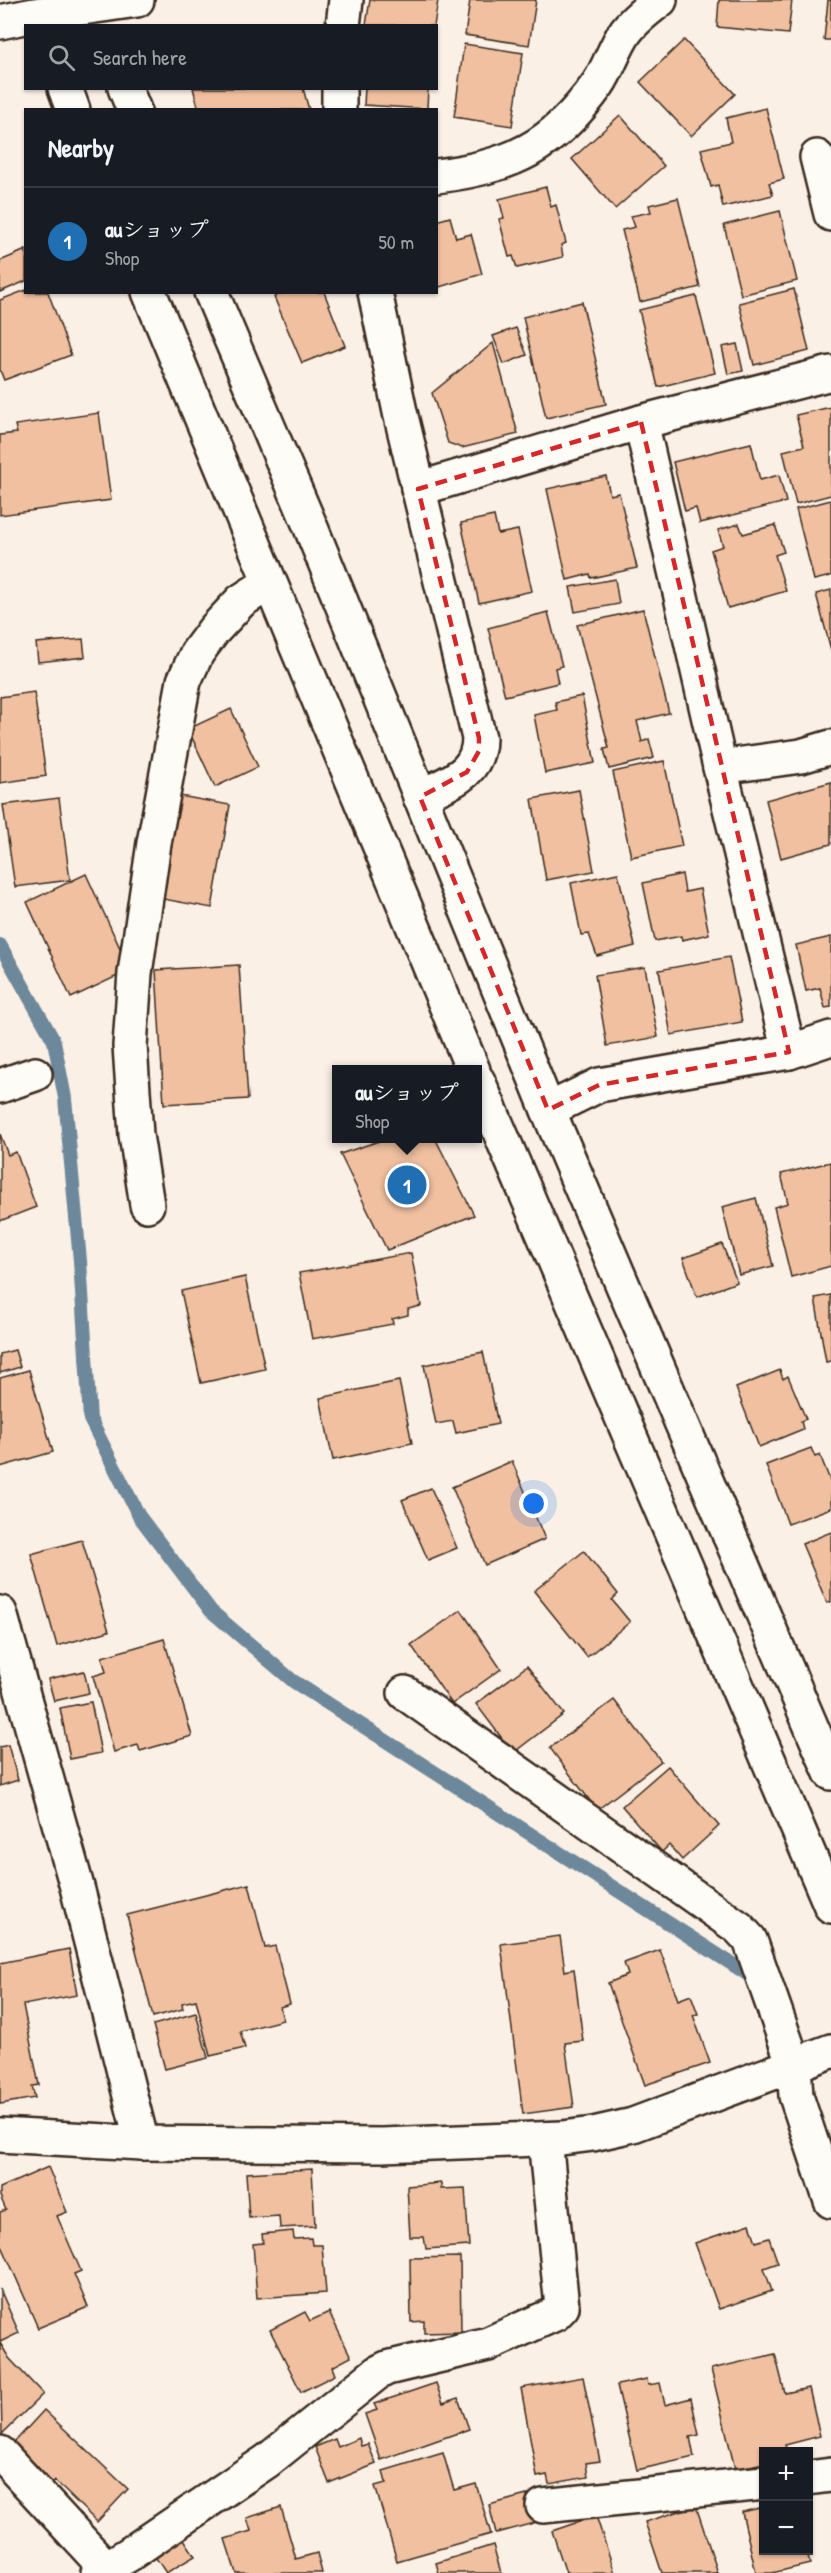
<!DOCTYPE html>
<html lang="en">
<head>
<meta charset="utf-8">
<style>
	body { margin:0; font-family:"Patrick Hand","Klee One",sans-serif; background:#242831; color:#f1f3f6 }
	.controls { position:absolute; right:18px; bottom:18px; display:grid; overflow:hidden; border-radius:0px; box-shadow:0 2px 4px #0004 }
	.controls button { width:54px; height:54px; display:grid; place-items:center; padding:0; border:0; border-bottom:2px solid #363941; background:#171b24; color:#f1f3f6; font:30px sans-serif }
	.you { position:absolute; left:534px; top:1504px; width:21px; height:21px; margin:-15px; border:4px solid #fff; border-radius:50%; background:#1a73e8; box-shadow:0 0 0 9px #1a73e833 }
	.badge { display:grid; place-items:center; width:39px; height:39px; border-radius:50%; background:#1f6fb2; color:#fff; font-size:20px; font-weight:700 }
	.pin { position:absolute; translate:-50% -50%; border:3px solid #fff; box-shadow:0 2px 6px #0006 }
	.popup { position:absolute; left:332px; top:1065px; width:150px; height:78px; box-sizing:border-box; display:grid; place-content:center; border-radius:0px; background:#171b24; filter:drop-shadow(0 2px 4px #0005); font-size:20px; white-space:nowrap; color:#9ea1a6 }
	.popup b { font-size:22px; color:#f1f3f6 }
	.popup::after { content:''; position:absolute; left:50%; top:100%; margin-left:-12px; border:12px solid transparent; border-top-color:#171b24 }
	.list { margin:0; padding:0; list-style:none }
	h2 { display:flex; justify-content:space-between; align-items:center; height:78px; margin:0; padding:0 24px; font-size:26px }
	h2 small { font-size:20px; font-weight:400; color:#9ea1a6 }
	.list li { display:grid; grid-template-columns:39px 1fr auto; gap:18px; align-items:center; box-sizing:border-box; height:108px; padding:0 24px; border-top:2px solid #363941 }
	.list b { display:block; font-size:22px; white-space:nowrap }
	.list p { margin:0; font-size:20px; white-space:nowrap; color:#9ea1a6 }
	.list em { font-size:20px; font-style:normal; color:#9ea1a6 }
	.icon { flex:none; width:33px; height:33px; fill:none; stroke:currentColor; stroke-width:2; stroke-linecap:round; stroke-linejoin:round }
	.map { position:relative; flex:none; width:831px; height:2573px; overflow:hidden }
	.search { position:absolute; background:#171b24; box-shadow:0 2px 4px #0004; left:24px; top:24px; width:414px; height:66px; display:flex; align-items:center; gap:15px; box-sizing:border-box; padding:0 21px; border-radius:0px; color:#9ea1a6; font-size:22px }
	.panel { position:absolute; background:#171b24; box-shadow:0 2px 4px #0004; left:24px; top:108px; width:414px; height:186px; border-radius:0px }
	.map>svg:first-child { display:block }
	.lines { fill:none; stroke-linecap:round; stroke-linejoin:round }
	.stream { stroke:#6e889b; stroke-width:14 }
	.building { fill:#f0c0a0; stroke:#3b2a1e; stroke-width:1.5 }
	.minor-casing { stroke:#3b2a1e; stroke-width:38 }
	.minor { stroke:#fdfcf7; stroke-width:33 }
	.marked { fill:none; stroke:#d62828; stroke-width:4.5; stroke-dasharray:12 8; stroke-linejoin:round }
</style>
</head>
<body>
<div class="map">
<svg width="831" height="2573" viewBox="0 0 831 2573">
	<rect width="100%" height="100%" fill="#faf0e6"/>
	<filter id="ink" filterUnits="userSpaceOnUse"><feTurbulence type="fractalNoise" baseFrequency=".0167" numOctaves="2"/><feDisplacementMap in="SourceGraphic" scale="12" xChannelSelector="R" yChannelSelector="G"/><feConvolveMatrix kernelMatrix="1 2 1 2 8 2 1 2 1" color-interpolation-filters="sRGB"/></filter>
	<g filter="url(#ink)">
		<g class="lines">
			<!-- stream -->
			<path class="stream" d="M 0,945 L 54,1041 L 65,1098 L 80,1261 L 90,1419 L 139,1516 L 211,1611 L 293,1681 L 749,1975"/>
		</g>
		<!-- building -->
		<g class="building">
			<path d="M 370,0 L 438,0 L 434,26 L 366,25 Z"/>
			<path d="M 470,0 L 536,0 L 529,45 L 465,35 Z"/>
			<path d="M 719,0 L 792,0 L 788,34 L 717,27 Z"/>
			<path d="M 828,0 L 831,0 L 831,40 L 824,40 Z"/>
			<path d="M 684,40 L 735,94 L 691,136 L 640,82 Z"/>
			<path d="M 464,44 L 523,53 L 512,126 L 454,117 Z"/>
			<path d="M 193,88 L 303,88 L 309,110 L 199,110 Z"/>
			<path d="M 365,88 L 428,88 L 427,109 L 364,105 Z"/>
			<path d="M 766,108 L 784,179 L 769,183 L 773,195 L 723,207 L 718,185 L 711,187 L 701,149 L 731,142 L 726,118 Z"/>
			<path d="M 620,115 L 664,166 L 615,209 L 572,159 Z"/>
			<path d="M 546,187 L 551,207 L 556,205 L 566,243 L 561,245 L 563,257 L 517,268 L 513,256 L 509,257 L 499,219 L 504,218 L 499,199 Z"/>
			<path d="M 678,198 L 700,287 L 640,302 L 622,230 L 635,227 L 631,216 L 651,212 L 649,205 Z"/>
			<path d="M 780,211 L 797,281 L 741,295 L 724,225 Z"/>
			<path d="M 450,217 L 456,238 L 471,234 L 482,274 L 436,288 L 436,221 Z"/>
			<path d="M 26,250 L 26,281 L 0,292 L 0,261 Z"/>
			<path d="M 794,289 L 809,351 L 754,365 L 739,303 Z"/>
			<path d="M 26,290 L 26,292 L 48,292 L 71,355 L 4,380 L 0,370 L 0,300 Z"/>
			<path d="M 284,292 L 324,292 L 345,346 L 302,363 L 274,297 Z"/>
			<path d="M 696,296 L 715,373 L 658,387 L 639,310 Z"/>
			<path d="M 582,302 L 606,404 L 546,418 L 523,317 Z"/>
			<path d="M 516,328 L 527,355 L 504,364 L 493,336 Z"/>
			<path d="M 493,343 L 518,434 L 462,448 L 448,443 L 432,393 Z"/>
			<path d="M 737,344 L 743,371 L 728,374 L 722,347 Z"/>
			<path d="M 831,407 L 831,495 L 796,504 L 783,451 L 804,446 L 796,415 Z"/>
			<path d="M 99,413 L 111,500 L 0,515 L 0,435 L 17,433 L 15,425 Z"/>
			<path d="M 751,443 L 760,480 L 779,475 L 786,502 L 700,523 L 696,508 L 685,511 L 673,462 Z"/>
			<path d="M 606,476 L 610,495 L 619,493 L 637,568 L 591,578 L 590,574 L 567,580 L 547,489 Z"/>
			<path d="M 831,500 L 831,576 L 814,580 L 796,509 Z"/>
			<path d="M 494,516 L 498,534 L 518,530 L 532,591 L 479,603 L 461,523 Z"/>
			<path d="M 739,524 L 743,534 L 775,525 L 784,552 L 775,555 L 786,591 L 728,608 L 711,550 L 723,546 L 718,530 Z"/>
			<path d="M 615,579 L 619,604 L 575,612 L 570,587 Z"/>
			<path d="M 831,590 L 831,650 L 816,594 Z"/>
			<path d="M 643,609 L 669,713 L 637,721 L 642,742 L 649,739 L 654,758 L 609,769 L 604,749 L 609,748 L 577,625 Z"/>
			<path d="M 548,612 L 562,666 L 555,668 L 558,683 L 505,696 L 488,628 Z"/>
			<path d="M 83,639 L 85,657 L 38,662 L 36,643 Z"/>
			<path d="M 34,692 L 46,776 L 0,783 L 0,697 Z"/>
			<path d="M 582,696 L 595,763 L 545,773 L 534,715 L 557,710 L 555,702 Z"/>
			<path d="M 231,709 L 258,767 L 215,787 L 188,729 Z"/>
			<path d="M 664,761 L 682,846 L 631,857 L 613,772 Z"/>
			<path d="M 831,782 L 831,844 L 781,858 L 766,800 Z"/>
			<path d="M 579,790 L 594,871 L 546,880 L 532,799 Z"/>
			<path d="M 180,796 L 230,805 L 212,908 L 163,899 Z"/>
			<path d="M 59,798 L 70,880 L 15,887 L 3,805 Z"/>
			<path d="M 618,873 L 635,946 L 597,956 L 589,934 L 581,935 L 571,883 Z"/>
			<path d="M 86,874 L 130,970 L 71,998 L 27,902 Z"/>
			<path d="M 682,874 L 685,892 L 700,889 L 709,934 L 682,940 L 681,936 L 655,941 L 643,883 Z"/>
			<path d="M 831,937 L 831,1007 L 825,1008 L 820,988 L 806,991 L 796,945 Z"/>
			<path d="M 729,957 L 742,1022 L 671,1035 L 659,970 Z"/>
			<path d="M 239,965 L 248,1099 L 164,1104 L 156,970 Z"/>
			<path d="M 645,967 L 658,1037 L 607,1046 L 595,975 Z"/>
			<path d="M 0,1134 L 8,1155 L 16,1152 L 36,1207 L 0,1221 Z"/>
			<path d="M 388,1138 L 435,1138 L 474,1215 L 387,1250 L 340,1154 Z"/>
			<path d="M 831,1162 L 831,1266 L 791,1277 L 774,1207 L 788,1203 L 781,1174 Z"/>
			<path d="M 756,1198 L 773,1266 L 739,1275 L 722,1207 Z"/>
			<path d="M 722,1244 L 737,1282 L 697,1297 L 683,1258 Z"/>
			<path d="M 411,1253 L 421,1306 L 408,1309 L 408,1315 L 392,1319 L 393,1324 L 312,1339 L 299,1273 Z"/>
			<path d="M 245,1277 L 265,1369 L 201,1383 L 181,1291 Z"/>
			<path d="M 831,1295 L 831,1361 L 826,1362 L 815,1298 Z"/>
			<path d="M 15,1350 L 20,1367 L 0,1373 L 0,1354 Z"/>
			<path d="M 483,1352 L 498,1424 L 456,1433 L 453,1421 L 436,1424 L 424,1365 Z"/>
			<path d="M 29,1370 L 53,1452 L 0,1467 L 0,1378 Z"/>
			<path d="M 780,1370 L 783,1379 L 788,1376 L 806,1419 L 801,1421 L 803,1429 L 759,1447 L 736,1388 Z"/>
			<path d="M 399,1381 L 412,1443 L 333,1460 L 320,1398 Z"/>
			<path d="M 811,1448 L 815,1457 L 820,1455 L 831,1483 L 831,1508 L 788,1524 L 766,1465 Z"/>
			<path d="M 512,1461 L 545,1539 L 485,1565 L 452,1487 Z"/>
			<path d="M 431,1488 L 457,1548 L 428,1560 L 402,1500 Z"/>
			<path d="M 831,1532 L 831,1602 L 827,1603 L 802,1544 Z"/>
			<path d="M 82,1540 L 109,1631 L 57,1646 L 31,1554 Z"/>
			<path d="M 584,1551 L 618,1594 L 612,1600 L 630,1622 L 587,1657 L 534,1591 Z"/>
			<path d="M 461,1610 L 501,1669 L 452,1704 L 411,1645 Z"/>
			<path d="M 164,1639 L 192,1736 L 140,1751 L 138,1745 L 114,1752 L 93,1676 L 106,1672 L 102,1657 Z"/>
			<path d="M 527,1666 L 564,1714 L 513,1753 L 476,1704 Z"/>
			<path d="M 84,1671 L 89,1693 L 54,1701 L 48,1679 Z"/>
			<path d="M 614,1700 L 661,1761 L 597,1810 L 550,1748 Z"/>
			<path d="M 91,1702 L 101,1753 L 70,1759 L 60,1708 Z"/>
			<path d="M 8,1745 L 18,1780 L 0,1786 L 0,1747 Z"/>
			<path d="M 668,1766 L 719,1826 L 682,1860 L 669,1845 L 662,1852 L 622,1806 Z"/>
			<path d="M 249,1884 L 265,1948 L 275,1946 L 290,2004 L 280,2007 L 283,2020 L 240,2031 L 245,2048 L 210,2056 L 196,2000 L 182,2003 L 183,2009 L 153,2017 L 127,1915 Z"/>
			<path d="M 560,1936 L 565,1971 L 574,1969 L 583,2041 L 565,2043 L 574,2107 L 523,2114 L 501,1944 Z"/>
			<path d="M 69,1949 L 77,1995 L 23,2005 L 39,2085 L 32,2086 L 35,2098 L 0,2104 L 0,1963 Z"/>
			<path d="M 660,1950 L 678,2000 L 691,1995 L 698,2014 L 693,2015 L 710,2063 L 645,2085 L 608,1983 L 628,1975 L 624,1963 Z"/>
			<path d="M 196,2013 L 208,2058 L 165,2069 L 153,2025 Z"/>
			<path d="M 48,2167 L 67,2212 L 57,2216 L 81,2271 L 74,2274 L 88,2307 L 38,2328 L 0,2241 L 0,2212 L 6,2210 L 0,2196 L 0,2188 Z"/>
			<path d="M 312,2169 L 315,2226 L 280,2228 L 279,2216 L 249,2218 L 246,2173 Z"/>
			<path d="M 441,2183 L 441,2189 L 465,2188 L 469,2246 L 426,2249 L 424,2237 L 410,2237 L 407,2186 Z"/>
			<path d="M 750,2224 L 756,2242 L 769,2238 L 778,2263 L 764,2268 L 772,2291 L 719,2309 L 695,2243 Z"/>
			<path d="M 293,2231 L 294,2239 L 311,2238 L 312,2245 L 322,2245 L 326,2293 L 257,2298 L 253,2244 L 263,2243 L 262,2234 Z"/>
			<path d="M 460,2257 L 461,2332 L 424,2333 L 424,2321 L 411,2322 L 410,2258 Z"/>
			<path d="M 0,2289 L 19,2333 L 0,2342 Z"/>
			<path d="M 305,2312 L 310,2321 L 329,2312 L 351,2357 L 332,2367 L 335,2375 L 301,2392 L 270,2330 Z"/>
			<path d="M 0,2343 L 9,2358 L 43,2394 L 2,2434 Z"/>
			<path d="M 775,2354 L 785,2393 L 809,2388 L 820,2436 L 785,2445 L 787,2452 L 764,2452 L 764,2463 L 735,2469 L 711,2369 Z"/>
			<path d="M 583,2377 L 600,2461 L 586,2463 L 588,2477 L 549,2484 L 547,2475 L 537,2477 L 521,2388 Z"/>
			<path d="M 647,2379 L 648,2385 L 660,2383 L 665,2405 L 691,2398 L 699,2435 L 690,2437 L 694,2457 L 637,2470 L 617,2385 Z"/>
			<path d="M 436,2383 L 443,2403 L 458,2398 L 469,2429 L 381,2460 L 365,2414 L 377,2410 L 374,2404 Z"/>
			<path d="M 44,2410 L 128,2489 L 97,2522 L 55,2481 L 51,2486 L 10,2447 Z"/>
			<path d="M 359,2438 L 361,2446 L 368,2444 L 376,2464 L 329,2483 L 315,2447 L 335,2439 L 338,2447 Z"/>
			<path d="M 443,2453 L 454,2490 L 476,2484 L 491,2534 L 397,2561 L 375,2486 L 386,2483 L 383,2471 Z"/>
			<path d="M 527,2495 L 534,2523 L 496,2533 L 489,2505 Z"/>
			<path d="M 696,2506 L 718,2573 L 662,2573 L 645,2522 Z"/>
			<path d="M 281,2507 L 296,2559 L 317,2553 L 322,2573 L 236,2573 L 225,2539 L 251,2531 L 247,2518 Z"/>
			<path d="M 764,2507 L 764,2550 L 806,2550 L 810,2564 L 772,2573 L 756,2573 L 742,2512 Z"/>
			<path d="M 596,2516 L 615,2573 L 566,2573 L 552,2531 Z"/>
			<path d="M 182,2536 L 195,2556 L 166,2573 L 154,2555 Z"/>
			<path d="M 493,2545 L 501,2573 L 439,2573 L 436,2563 Z"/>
		</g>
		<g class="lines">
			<!-- minor casing -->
			<g class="minor-casing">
				<g id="minor">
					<path d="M 0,22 L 34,15 L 137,0"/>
					<path d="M 343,26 L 346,0"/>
					<path d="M 65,88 L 73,110"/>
					<path d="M 125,88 L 134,110"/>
					<path d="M 339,88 L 339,110"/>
					<path d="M 817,157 L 831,214"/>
					<path d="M 436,176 C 512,167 553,147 598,84 C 609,68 614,48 626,31 C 635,19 648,9 660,0"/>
					<path d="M 149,292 L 473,1070"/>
					<path d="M 211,292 L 309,523 L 548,1110 L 831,1773"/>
					<path d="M 375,292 L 400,412 L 479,738 C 479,775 448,782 420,797"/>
					<path d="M 641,422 L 720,767"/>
					<path d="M 418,489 L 641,422 L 831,373"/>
					<path d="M 789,1052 L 720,767 L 801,756 L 831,747"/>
					<path d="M 478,1081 L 831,1906"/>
					<path d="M 0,1086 L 35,1074"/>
					<path d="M 548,1110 L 599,1085 L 789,1052 L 831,1038"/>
					<path d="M 147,1205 L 136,1135 L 130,1046 L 135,973 L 154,843 L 184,681 L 197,653 L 214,630 L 241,601 L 269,583"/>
					<path d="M 0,1613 L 77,1887 L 142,2143"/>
					<path d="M 405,1693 L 739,1928 L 750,1940 L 794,2065 L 796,2096 L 831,2201"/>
					<path d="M 0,2135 L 142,2143 L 382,2145 L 562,2138 L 593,2134 L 633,2125 L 831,2051"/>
					<path d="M 0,2453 L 106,2568"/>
					<path d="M 808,2478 L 831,2475"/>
					<path d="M 543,2506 L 764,2483"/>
					<path d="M 98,2573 L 128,2555 L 267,2461 L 377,2373 L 387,2368 L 488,2344 L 555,2314 L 562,2307 L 545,2139"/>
				</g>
			</g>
			<!-- minor -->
			<use href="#minor" class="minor"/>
		</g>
	</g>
	<!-- marked area -->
	<path class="marked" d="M 641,422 L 789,1052 L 599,1085 L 548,1110 L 420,797 L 467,772 L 479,751 L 479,738 L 418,489 Z"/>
</svg>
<div class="controls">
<button>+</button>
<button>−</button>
</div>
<div class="you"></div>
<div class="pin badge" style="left:407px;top:1185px">1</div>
<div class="popup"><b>auショップ</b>Shop</div>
<div class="search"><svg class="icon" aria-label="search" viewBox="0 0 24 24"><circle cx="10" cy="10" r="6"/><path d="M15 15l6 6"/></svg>Search here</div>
<section class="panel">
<h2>Nearby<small></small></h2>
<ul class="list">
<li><span class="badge">1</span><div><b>auショップ</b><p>Shop</p></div><em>50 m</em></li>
</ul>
</section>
</div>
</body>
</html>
